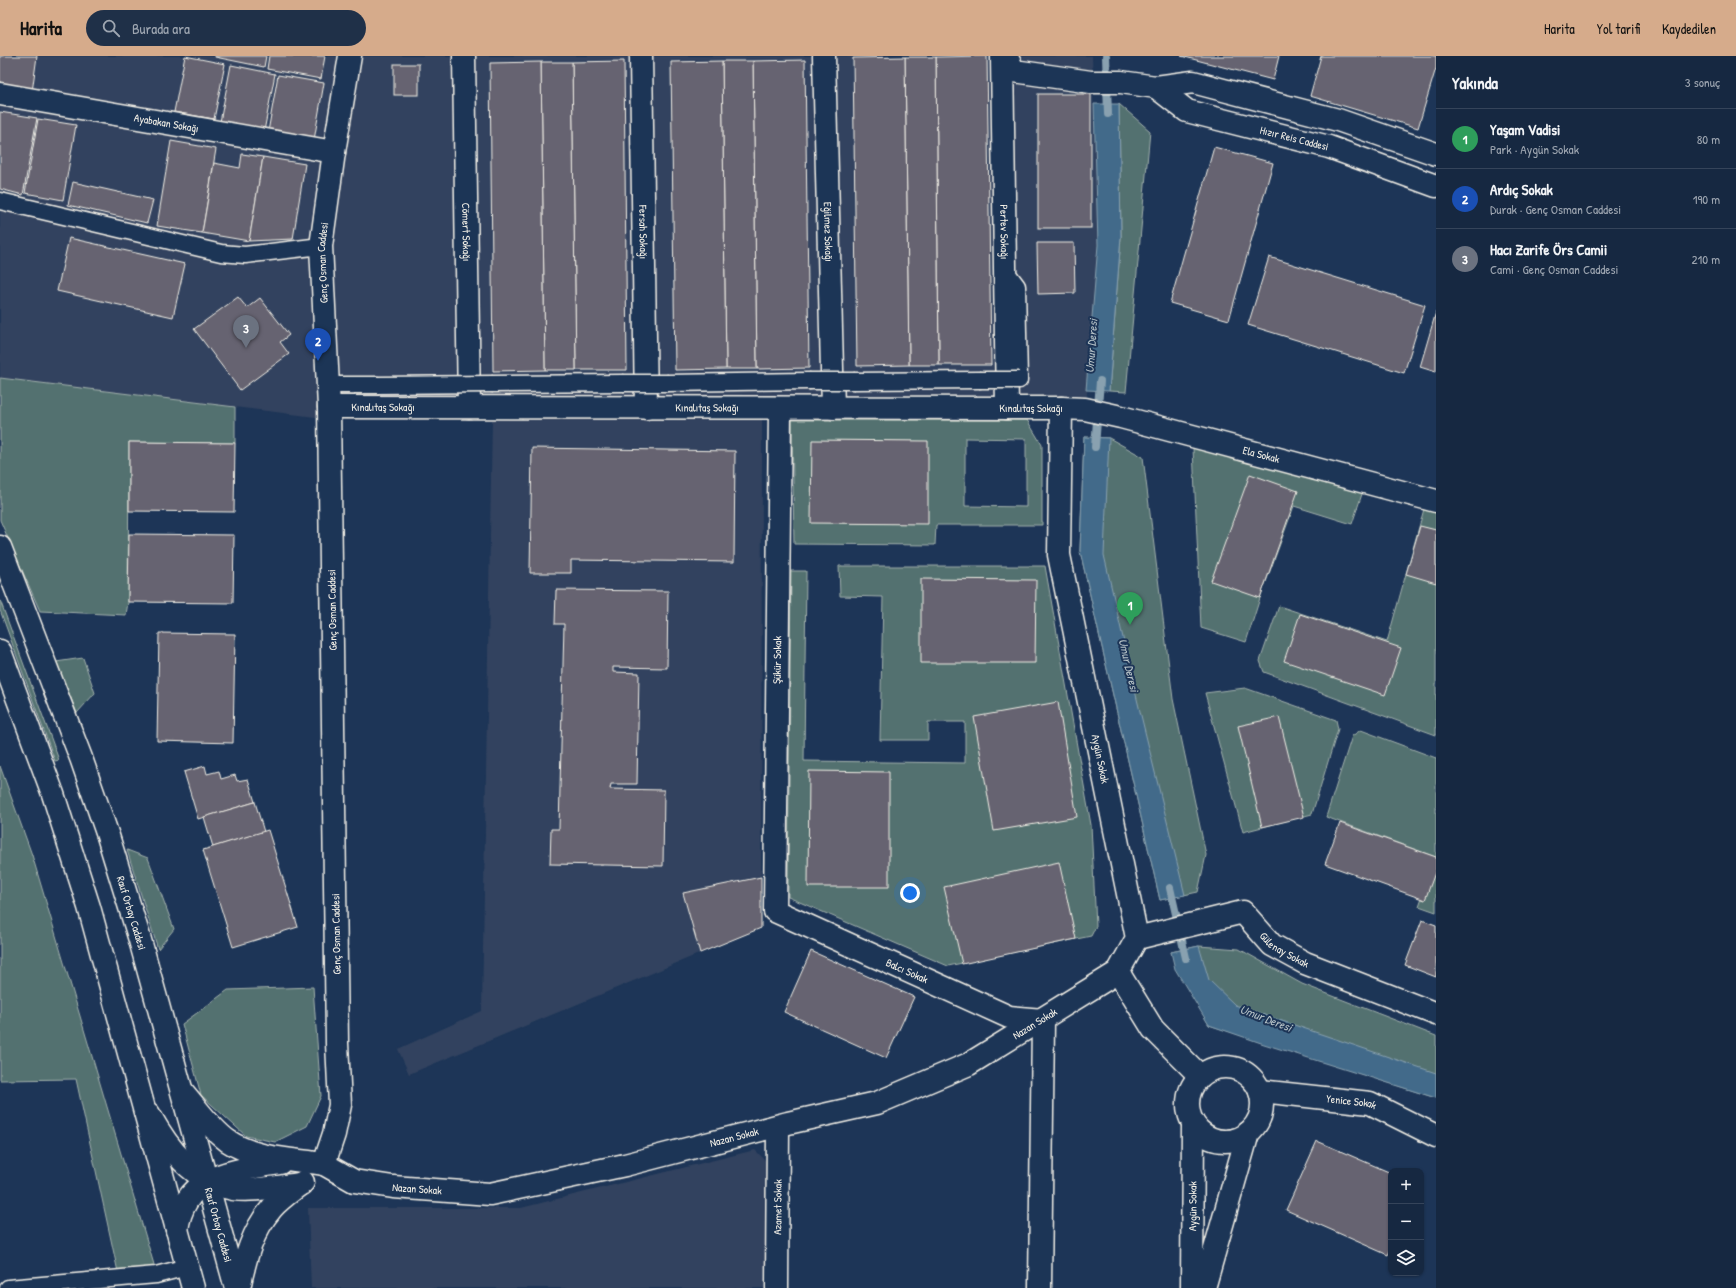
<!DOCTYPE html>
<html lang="tr">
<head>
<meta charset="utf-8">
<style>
	body { margin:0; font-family:"Patrick Hand",sans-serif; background:#1f3048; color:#f1f3f6 }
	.controls { position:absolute; right:12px; bottom:12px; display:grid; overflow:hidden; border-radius:8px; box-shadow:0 1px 3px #0004 }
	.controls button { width:36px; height:36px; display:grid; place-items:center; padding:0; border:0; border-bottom:1px solid #35445a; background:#162841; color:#f1f3f6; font:20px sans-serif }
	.you { position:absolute; left:910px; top:837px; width:14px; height:14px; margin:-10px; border:3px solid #fff; border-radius:50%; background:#1a73e8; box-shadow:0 0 0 6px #1a73e833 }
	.badge { display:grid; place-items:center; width:26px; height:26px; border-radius:50%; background:#d6ab8b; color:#fff; font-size:13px; font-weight:700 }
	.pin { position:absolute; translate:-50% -33px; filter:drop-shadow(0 1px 2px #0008) }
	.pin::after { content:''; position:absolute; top:21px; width:14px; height:12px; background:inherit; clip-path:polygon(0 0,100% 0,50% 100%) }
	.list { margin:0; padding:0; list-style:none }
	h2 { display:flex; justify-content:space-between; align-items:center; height:52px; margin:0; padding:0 16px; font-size:17px }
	h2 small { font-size:13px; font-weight:400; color:#9ea6b1 }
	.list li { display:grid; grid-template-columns:26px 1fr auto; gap:12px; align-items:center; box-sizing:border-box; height:60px; padding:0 16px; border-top:1px solid #35445a }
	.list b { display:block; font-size:15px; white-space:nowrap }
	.list p { margin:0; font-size:13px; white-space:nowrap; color:#9ea6b1 }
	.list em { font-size:13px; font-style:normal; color:#9ea6b1 }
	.icon { flex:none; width:22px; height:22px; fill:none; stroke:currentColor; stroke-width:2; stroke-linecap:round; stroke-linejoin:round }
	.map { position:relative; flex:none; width:1436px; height:1232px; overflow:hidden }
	header { display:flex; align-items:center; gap:24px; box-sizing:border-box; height:56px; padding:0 20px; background:#d6ab8b; color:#111 }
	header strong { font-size:19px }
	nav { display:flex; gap:22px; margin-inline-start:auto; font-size:14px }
	.search { width:280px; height:36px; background:#1f3048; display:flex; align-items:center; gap:10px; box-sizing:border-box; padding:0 14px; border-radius:22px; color:#9ea6b1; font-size:15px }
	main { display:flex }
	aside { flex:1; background:#162841 }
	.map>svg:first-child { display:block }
	.built { fill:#33435f }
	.green { fill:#527170; stroke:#a3b1ac; fill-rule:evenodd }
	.water { fill:#426b8a; stroke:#89a1b0 }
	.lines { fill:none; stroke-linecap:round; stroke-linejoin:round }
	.stream { stroke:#89a1b0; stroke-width:8 }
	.building { fill:#666471; stroke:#f4f1e8 }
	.service-casing { stroke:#f4f1e8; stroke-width:19 }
	.minor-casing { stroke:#f4f1e8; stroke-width:25 }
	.tertiary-casing { stroke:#f4f1e8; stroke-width:25 }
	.primary-casing { stroke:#f4f1e8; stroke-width:25 }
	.service { stroke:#1d3557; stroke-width:16 }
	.minor { stroke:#1d3557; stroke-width:22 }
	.tertiary { stroke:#1d3557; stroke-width:22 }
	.primary { stroke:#1d3557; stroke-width:22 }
	.service-bridge-casing { stroke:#f4f1e8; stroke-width:19; stroke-linecap:butt }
	.service-bridge { stroke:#1d3557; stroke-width:16 }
	.labels { text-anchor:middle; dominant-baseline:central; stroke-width:4; stroke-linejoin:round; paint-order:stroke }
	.street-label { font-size:11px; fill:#f4f1e8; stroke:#1d3557 }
	.water-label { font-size:12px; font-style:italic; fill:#b6c2c7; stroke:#1d3557 }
</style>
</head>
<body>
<header>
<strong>Harita</strong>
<div class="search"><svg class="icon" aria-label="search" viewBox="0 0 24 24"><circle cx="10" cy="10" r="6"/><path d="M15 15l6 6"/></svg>Burada ara</div>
<nav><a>Harita</a><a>Yol tarifi</a><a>Kaydedilen</a></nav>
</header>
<main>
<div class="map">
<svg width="1436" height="1232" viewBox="0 0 1436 1232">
	<rect width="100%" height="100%" fill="#1d3557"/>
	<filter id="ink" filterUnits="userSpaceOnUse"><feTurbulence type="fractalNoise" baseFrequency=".025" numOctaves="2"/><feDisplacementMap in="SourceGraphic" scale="8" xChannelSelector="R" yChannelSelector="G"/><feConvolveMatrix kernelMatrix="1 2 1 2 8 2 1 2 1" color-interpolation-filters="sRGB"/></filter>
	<g filter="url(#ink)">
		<!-- built -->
		<g class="built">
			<path d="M 0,0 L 1092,0 L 1098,189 L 1085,363 L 762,364 L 761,872 L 409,1018 L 398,993 L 482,955 L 492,364 L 340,364 L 0,322 Z"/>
			<path d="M 755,1094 L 769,1108 L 764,1232 L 311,1232 L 308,1152 L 521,1152 Z"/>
		</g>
		<!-- green -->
		<g class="green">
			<path d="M 1119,48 L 1150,75 L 1126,336 L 1109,335 L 1121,181 Z"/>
			<path d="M 0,322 L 235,351 L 235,387 L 129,386 L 128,546 L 126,559 L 40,555 L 0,464 Z"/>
			<path d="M 792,364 L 1027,364 L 1042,389 L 1042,469 L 936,469 L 935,489 L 794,488 ZM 965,382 L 1026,383 L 1026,451 L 965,450 Z"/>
			<path d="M 1084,381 L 1109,382 L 1143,401 L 1173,643 L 1206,799 L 1198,836 L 1160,844 L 1080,495 Z"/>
			<path d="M 1193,392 L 1363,435 L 1352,468 L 1294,450 L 1260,542 L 1246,586 L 1201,572 Z"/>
			<path d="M 1424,453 L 1436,457 L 1436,679 L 1264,616 L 1260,605 L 1279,550 L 1387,586 Z"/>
			<path d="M 839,510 L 1045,510 L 1091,769 L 1096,870 L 1091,880 L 948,910 L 788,841 L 791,515 L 806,515 L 804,705 L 965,707 L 965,666 L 928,666 L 928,684 L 880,684 L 883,541 L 840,540 Z"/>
			<path d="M 0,544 L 59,704 L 55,705 L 0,554 Z"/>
			<path d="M 83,602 L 95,637 L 77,657 L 56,606 Z"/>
			<path d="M 1245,632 L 1336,664 L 1338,673 L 1312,758 L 1243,776 L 1205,637 Z"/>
			<path d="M 1361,674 L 1436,702 L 1436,801 L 1326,761 L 1352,680 Z"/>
			<path d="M 0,710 L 32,799 L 155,1212 L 118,1216 L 76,1023 L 0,1024 Z"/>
			<path d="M 127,794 L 148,802 L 174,873 L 158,893 Z"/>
			<path d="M 1436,802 L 1436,856 L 1419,850 Z"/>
			<path d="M 1199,890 L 1239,893 L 1302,928 L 1436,980 L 1436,1042 L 1209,969 L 1171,896 Z"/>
			<path d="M 313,931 L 321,1040 L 307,1070 L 275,1086 L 246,1080 L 201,1039 L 182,968 L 228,934 Z"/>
		</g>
		<!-- water -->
		<g class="water">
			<path d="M 1094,48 L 1119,48 L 1121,181 L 1109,335 L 1086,334 L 1098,189 Z"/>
			<path d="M 1084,381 L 1109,382 L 1104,499 L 1137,643 L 1185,839 L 1160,844 L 1080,495 Z"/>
			<path d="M 1199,890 L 1209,924 L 1235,949 L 1436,1017 L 1436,1042 L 1264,988 L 1209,969 L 1175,913 L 1171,896 Z"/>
		</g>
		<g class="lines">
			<!-- stream -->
			<g class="stream">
				<path d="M 1106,0 L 1108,58"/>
				<path d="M 1095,391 L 1100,325"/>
				<path d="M 1170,832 L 1186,902"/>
			</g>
		</g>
		<!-- building -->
		<g class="building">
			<path d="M 0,0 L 37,0 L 32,36 L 0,30 Z"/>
			<path d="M 185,0 L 225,8 L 214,63 L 174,56 Z"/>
			<path d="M 215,0 L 266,0 L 264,11 L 215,1 Z"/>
			<path d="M 269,0 L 325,0 L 321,23 L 267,13 Z"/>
			<path d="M 987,0 L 991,309 L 939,309 L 936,1 Z"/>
			<path d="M 1181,0 L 1279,0 L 1273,24 Z"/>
			<path d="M 1321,0 L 1436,0 L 1436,12 L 1418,72 L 1310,40 Z"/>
			<path d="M 905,1 L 936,1 L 939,309 L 909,309 Z"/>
			<path d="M 905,1 L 909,309 L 857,310 L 853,2 Z"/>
			<path d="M 805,4 L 809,312 L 757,313 L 753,5 Z"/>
			<path d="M 624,5 L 627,314 L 576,314 L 572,6 Z"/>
			<path d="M 722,5 L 753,5 L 757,313 L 726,313 Z"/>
			<path d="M 722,5 L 726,313 L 675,314 L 671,6 Z"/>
			<path d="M 541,6 L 572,6 L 576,314 L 545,314 Z"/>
			<path d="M 541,6 L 545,314 L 493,315 L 490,7 Z"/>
			<rect x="394" y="8" width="25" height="31"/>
			<path d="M 231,9 L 275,18 L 264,75 L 220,66 Z"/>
			<path d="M 278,19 L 324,27 L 314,84 L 268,76 Z"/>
			<rect x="1038" y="38" width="53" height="134"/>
			<path d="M 0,56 L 37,62 L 23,139 L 0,133 Z"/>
			<path d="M 38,63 L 76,69 L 63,144 L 25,137 Z"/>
			<path d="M 171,85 L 216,93 L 202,177 L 157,170 Z"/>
			<path d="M 1214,91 L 1273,107 L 1229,264 L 1170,247 Z"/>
			<path d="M 242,98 L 263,101 L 249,185 L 202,177 L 214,107 L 240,112 Z"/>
			<path d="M 263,101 L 305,108 L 293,183 L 249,185 Z"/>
			<path d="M 73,126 L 153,144 L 147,167 L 68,149 Z"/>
			<path d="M 69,182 L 185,208 L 173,261 L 57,235 Z"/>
			<path d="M 1037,187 L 1074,187 L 1075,237 L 1038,238 Z"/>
			<path d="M 1269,201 L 1425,249 L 1404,317 L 1248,269 Z"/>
			<path d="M 238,241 L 247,252 L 260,242 L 289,279 L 280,286 L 289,298 L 240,334 L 194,273 Z"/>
			<path d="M 1436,256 L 1436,316 L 1420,311 Z"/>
			<path d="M 812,384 L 928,385 L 928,468 L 811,467 Z"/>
			<path d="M 129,386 L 235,387 L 234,456 L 129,455 Z"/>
			<path d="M 532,392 L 735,395 L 734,506 L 571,504 L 571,517 L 530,517 Z"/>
			<path d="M 1250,418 L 1298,435 L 1260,542 L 1211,525 Z"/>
			<path d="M 1420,470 L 1436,474 L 1436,527 L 1406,518 Z"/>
			<path d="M 129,478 L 234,479 L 233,547 L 128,546 Z"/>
			<path d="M 921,523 L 1036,524 L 1035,607 L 921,607 Z"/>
			<path d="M 556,534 L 668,535 L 667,612 L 613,611 L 613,616 L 639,617 L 637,728 L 611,728 L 610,733 L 664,734 L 663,810 L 550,808 L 551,773 L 559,773 L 564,568 L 555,568 Z"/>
			<path d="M 1300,558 L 1401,592 L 1385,639 L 1284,605 Z"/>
			<path d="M 159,577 L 235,578 L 233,687 L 157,685 Z"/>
			<path d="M 1058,646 L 1077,761 L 994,775 L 974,661 Z"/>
			<path d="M 1279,661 L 1304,761 L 1262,771 L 1238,670 Z"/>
			<path d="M 205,710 L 207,718 L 219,715 L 221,723 L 235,719 L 237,725 L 248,723 L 255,746 L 198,763 L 184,716 Z"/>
			<path d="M 809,715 L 889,716 L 889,831 L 808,831 Z"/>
			<path d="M 255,746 L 264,776 L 213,791 L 204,761 Z"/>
			<path d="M 1340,767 L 1436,801 L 1436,814 L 1425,844 L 1325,808 Z"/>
			<path d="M 268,774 L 298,871 L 233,891 L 203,794 Z"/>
			<path d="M 1059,806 L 1076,883 L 962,908 L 944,831 Z"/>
			<path d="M 761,821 L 761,872 L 700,897 L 683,837 Z"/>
			<path d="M 1422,864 L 1436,869 L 1436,921 L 1405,909 Z"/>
			<path d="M 811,895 L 914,941 L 886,1002 L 784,956 Z"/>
			<path d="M 1317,1085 L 1391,1117 L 1391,1193 L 1388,1199 L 1286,1154 Z"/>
		</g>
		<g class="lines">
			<!-- service casing -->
			<g class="service-casing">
				<g id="service">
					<path d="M 0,145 L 221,197 L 245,199 L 321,190"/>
					<path d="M 1005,214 L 1017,230 L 1019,324"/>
					<path d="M 855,325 L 979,324"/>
					<path d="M 668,327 L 809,325"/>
					<path d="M 493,328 L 623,327"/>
					<path d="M 328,329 L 377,329"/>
					<path d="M 8,1232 L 156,1219 L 187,1211"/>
				</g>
			</g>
			<!-- minor casing -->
			<g class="minor-casing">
				<g id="minor">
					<path id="s1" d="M 464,0 L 469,351"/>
					<path id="s2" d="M 641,0 L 646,352"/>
					<path id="s3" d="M 824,0 L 833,352"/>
					<path id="s4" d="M 1002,0 L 1007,352"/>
					<path id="s5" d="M 0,38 L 334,96"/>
					<path id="s6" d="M 329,351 L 1061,352 L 1085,353 L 1121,361 L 1436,445"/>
					<path id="s7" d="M 780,352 L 775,855 L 1009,961 L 1043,964 L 1040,1232"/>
					<path id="s8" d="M 1061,352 L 1059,499 L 1137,882 L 1118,916 L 1153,973 L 1200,1020"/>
					<path id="s9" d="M 1137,882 L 1243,856 L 1272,889 L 1305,907 L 1436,958"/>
					<circle cx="1225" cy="1048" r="37"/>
					<path id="s10" d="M 1260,1035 L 1370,1047 L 1436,1080"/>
					<path id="s11" d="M 324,1108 L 354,1125 L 393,1131 L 490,1138 L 625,1109 L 788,1067 L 877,1047 L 969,1008 L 1118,916"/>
					<path id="s12" d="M 777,1232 L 778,1070"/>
					<path id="s13" d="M 1192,1232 L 1193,1067"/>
					<path d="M 1204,1232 L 1248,1077"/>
				</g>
			</g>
			<!-- tertiary casing -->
			<g class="tertiary-casing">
				<g id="tertiary">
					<path d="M 1006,0 L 1014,15 L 1091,26 L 1121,26 L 1156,31 L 1193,26 L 1338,64 L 1436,98"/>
					<path id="s14" d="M 1156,31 L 1187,55 L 1329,91 L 1436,130"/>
					<path d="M 182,1035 C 196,1051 210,1072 228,1085 C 255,1103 292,1103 324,1108"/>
					<path d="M 149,1058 C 168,1092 192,1125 233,1133 C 253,1136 280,1130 301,1128"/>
					<path id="s15" d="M 324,1108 L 334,1078 L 340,1049 L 337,987 L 329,351 L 321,190 L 334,96 L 350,0"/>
					<path d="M 177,1174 C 184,1117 234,1115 280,1107"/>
					<path d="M 239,1232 C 245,1203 252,1175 272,1152 C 281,1142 293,1134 303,1126"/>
				</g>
			</g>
			<!-- primary casing -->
			<g class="primary-casing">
				<g id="primary">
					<path id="s16" d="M 0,491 L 81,702 L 108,780 L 140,884 L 236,1232"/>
					<path d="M 0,595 L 53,738 L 89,851 L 193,1232"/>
				</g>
			</g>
			<!-- service -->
			<use href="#service" class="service"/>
			<!-- minor -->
			<use href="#minor" class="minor"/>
			<!-- tertiary -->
			<use href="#tertiary" class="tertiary"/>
			<!-- primary -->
			<use href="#primary" class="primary"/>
			<!-- service-bridge casing -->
			<g class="service-bridge-casing">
				<g id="service-bridge">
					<path d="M 979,324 L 1019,324"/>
					<path d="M 809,325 L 855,325"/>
					<path d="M 623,327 L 668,327"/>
					<path d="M 377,329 L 493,328"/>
				</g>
			</g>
			<!-- service-bridge -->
			<use href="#service-bridge" class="service-bridge"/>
		</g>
	</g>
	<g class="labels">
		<!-- street labels -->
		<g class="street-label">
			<text stroke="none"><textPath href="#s5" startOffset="169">Ayabakan Sokağı</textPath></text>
			<text stroke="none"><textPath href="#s14" startOffset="150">Hızır Reis Caddesi</textPath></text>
			<text stroke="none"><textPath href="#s1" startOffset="176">Cömert Sokağı</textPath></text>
			<text stroke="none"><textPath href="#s2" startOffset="176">Fersah Sokağı</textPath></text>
			<text stroke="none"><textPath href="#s3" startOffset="176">Eğilmez Sokağı</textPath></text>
			<text stroke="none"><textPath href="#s4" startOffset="176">Pertev Sokağı</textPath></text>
			<text stroke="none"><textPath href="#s15" startOffset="904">Genç Osman Caddesi</textPath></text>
			<text stroke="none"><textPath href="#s6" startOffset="54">Kınalıtaş Sokağı</textPath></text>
			<text stroke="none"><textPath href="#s6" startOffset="378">Kınalıtaş Sokağı</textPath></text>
			<text stroke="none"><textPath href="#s6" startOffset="702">Kınalıtaş Sokağı</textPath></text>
			<text stroke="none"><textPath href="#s6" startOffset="938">Ela Sokak</textPath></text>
			<text transform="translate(332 554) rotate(-91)">Genç Osman Caddesi</text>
			<text transform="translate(777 604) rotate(-89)">Şükür Sokak</text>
			<text stroke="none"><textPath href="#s8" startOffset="355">Aygün Sokak</textPath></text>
			<text stroke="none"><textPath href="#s16" startOffset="389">Rauf Orbay Caddesi</textPath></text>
			<text transform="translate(336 878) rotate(-91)">Genç Osman Caddesi</text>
			<text stroke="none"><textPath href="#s9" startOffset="166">Gülenay Sokak</textPath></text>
			<text stroke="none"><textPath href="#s7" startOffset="648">Balcı Sokak</textPath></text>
			<text stroke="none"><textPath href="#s11" startOffset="746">Nazan Sokak</textPath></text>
			<text stroke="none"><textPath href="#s10" startOffset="92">Yenice Sokak</textPath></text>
			<text stroke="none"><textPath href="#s11" startOffset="422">Nazan Sokak</textPath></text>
			<text stroke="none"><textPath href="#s11" startOffset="98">Nazan Sokak</textPath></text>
			<text stroke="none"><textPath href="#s13" startOffset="82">Aygün Sokak</textPath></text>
			<text stroke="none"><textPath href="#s12" startOffset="81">Azamet Sokak</textPath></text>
			<text stroke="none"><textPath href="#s16" startOffset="713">Rauf Orbay Caddesi</textPath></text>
		</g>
		<!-- water labels -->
		<g class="water-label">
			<text transform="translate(1091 290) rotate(-86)">Umur Deresi</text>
			<text transform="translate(1129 609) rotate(77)">Umur Deresi</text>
			<text transform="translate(1266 962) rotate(21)">Umur Deresi</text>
		</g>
	</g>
</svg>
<div class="controls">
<button>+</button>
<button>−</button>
<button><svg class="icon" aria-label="layers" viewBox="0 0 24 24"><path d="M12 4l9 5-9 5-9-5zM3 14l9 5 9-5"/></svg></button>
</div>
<div class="you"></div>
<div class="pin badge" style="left:1130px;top:569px;background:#2e9e5b">1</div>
<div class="pin badge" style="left:318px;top:305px;background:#1a4fb4">2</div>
<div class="pin badge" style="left:246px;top:292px;background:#6b7280">3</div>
</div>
<aside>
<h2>Yakında<small>3 sonuç</small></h2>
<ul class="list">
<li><span class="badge" style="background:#2e9e5b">1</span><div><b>Yaşam Vadisi</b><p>Park · Aygün Sokak</p></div><em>80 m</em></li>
<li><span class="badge" style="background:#1a4fb4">2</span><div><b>Ardıç Sokak</b><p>Durak · Genç Osman Caddesi</p></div><em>190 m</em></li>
<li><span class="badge" style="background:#6b7280">3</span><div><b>Hacı Zarife Örs Camii</b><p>Cami · Genç Osman Caddesi</p></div><em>210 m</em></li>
</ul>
</aside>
</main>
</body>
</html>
